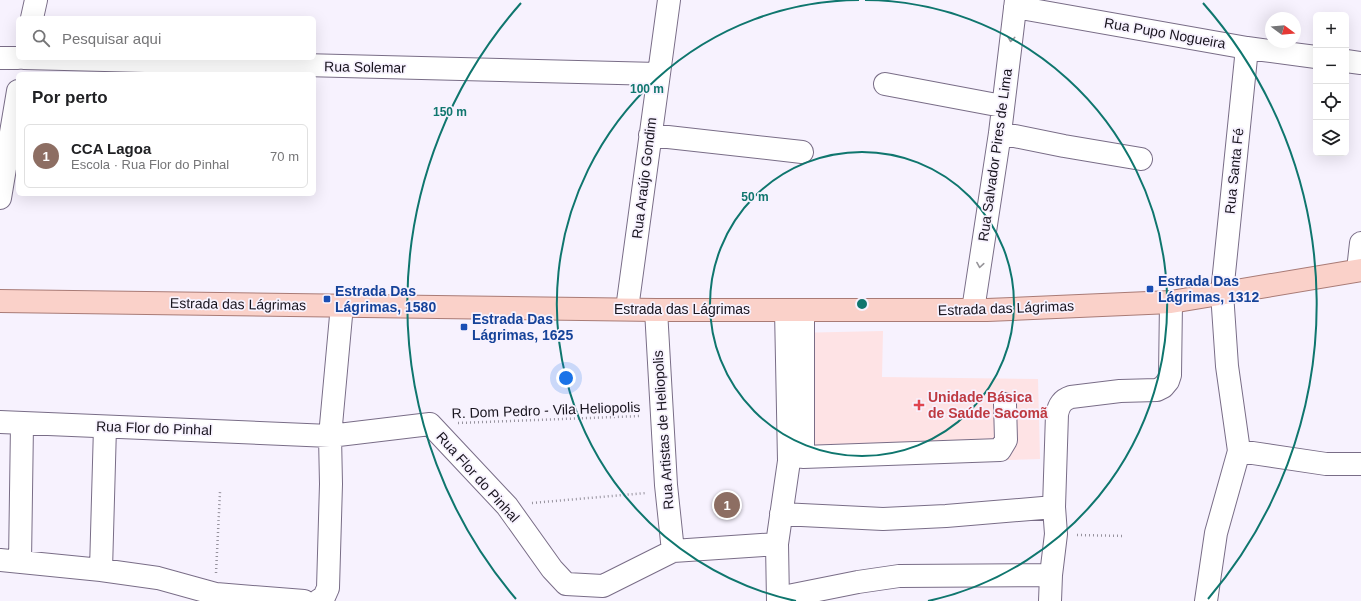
<!DOCTYPE html>
<html lang="pt">
<meta charset="utf-8">
<style>
:root{--surface:#fff;--page:#f6f6f6;--text:#202124;--muted:#757577;--line:#e0e0e0;--accent:#648604}
body{margin:0;font-family:Helvetica,sans-serif;background:var(--page);color:var(--text)}
.controls{position:absolute;right:12px;top:12px;display:grid;overflow:hidden;border-radius:6px;box-shadow:0 4px 16px #0002}
.controls button{width:36px;height:36px;display:grid;place-items:center;padding:0;border:0;border-bottom:1px solid var(--line);background:var(--surface);color:var(--text);font:20px sans-serif}
.compass{position:absolute;left:1265px;top:12px;width:36px;height:36px;border-radius:50%;background:var(--surface);box-shadow:0 4px 16px #0002;rotate:106deg}
.you{position:absolute;left:566px;top:378px;width:14px;height:14px;margin:-10px;border:3px solid #fff;border-radius:50%;background:#1a73e8;box-shadow:0 0 0 6px #1a73e833}
.badge{display:grid;place-items:center;width:26px;height:26px;border-radius:50%;background:var(--accent);color:#fff;font-size:13px;font-weight:700}
.pin{position:absolute;translate:-50% -50%;border:2px solid #fff;box-shadow:0 1px 4px #0006}
.list{margin:0;padding:0;list-style:none}
h2{display:flex;justify-content:space-between;align-items:center;height:52px;margin:0;padding:0 16px;font-size:17px}
h2 small{font-size:13px;font-weight:400;color:var(--muted)}
.list li{display:grid;grid-template-columns:26px 1fr auto;gap:12px;align-items:center;box-sizing:border-box;height:64px;margin:0 8px 8px;padding:0 8px;border:1px solid var(--line);border-radius:6px}
.list b{display:block;font-size:15px;white-space:nowrap}
.list p{margin:0;font-size:13px;white-space:nowrap;color:var(--muted)}
.list em{font-size:13px;font-style:normal;color:var(--muted)}
.icon{flex:none;width:22px;height:22px;fill:none;stroke:currentColor;stroke-width:2;stroke-linecap:round;stroke-linejoin:round}
.map{position:relative;flex:none;width:1361px;height:601px;overflow:hidden}
.search{position:absolute;background:var(--surface);box-shadow:0 4px 16px #0002;left:16px;top:16px;width:300px;height:44px;display:flex;align-items:center;gap:10px;box-sizing:border-box;padding:0 14px;border-radius:6px;color:var(--muted);font-size:15px}
.panel{position:absolute;background:var(--surface);box-shadow:0 4px 16px #0002;left:16px;top:72px;width:300px;height:124px;border-radius:6px}
.map>svg:first-child{display:block}
</style>
<div class="map">
<svg width="1361" height="601" viewBox="0 0 1361 601">
<rect width="100%" height="100%" fill="#f7f2fe"/>
<path fill="#fee3e5" d="M883 331 882 377 1038 379 1040 459 798 466 792 333Z"/>
<g fill="none" stroke-linecap="round" stroke-linejoin="round">
<g stroke="#796d87" stroke-width="24">
<path id="minor" d="M1015 7 1247 48 1316 57
M32 18 36 0
M0 58H18
M24 58 658 74
M1346 61 1361 63
M885 84 1002 106
M1000 133 1064 146 1141 159
M650 135 802 152
M0 198 18 91
M1358 270 1361 243
M627 309 669 0
M656 310 666 485 673 551
M803 310V457L1000 450 1006 440 1005 404
M973 310 1000 133 1016 0
M0 422 330 436 430 424 507 506 552 569 566 584 603 586 673 551 777 544
M1239 451 1326 464H1361
M781 514 883 519 946 516 1054 507
M0 560 101 570 158 578 216 594 304 601
M20 562 22 424
M101 570 105 427
M778 598 858 582 899 576 1051 575 1056 534 1054 507 1057 414C1059 405 1062 400 1071 397L1120 391 1157 390 1163 387 1168 381 1170 375 1171 302
M318 601 324 597 328 588 331 484 330 436 342 305
M778 601 777 544 789 461 786 310
M1050 601 1051 575
M1206 601 1216 533 1239 451 1227 366 1222 293 1247 48"/>
</g>
<g stroke="#a97b76" stroke-width="24">
<path id="major" d="M0 301 656 310H987L1171 302 1361 270"/>
</g>
<path stroke="#96929d" stroke-width="2.5" stroke-dasharray="1 3" stroke-linecap="butt" d="M458 423 641 416
M532 503 646 493
M1077 535 1124 536
M216 573 220 492"/>
<use href="#minor" stroke="#fff" stroke-width="22"/>
<use href="#major" stroke="#fad1c9" stroke-width="22"/>
</g>
<defs><path id="oneway-chevron" d="M-2-3.5L2.5 0L-2 3.5" fill="none" stroke-width="1.6" stroke-linecap="round" stroke-linejoin="round"/></defs>
<g stroke="#97959a">
<use href="#oneway-chevron" transform="translate(1011 39) rotate(97)"/>
<use href="#oneway-chevron" transform="translate(980 265) rotate(99)"/>
</g>
<g fill="none" stroke="#0f766e" stroke-width="2">
<circle cx="862" cy="304" r="152"/>
<path d="M796 601A304 304 0 0 1 859 0M865 0A304 304 0 0 1 928 601"/>
<path d="M516 599A455 455 0 0 1 521 3M1203 3A455 455 0 0 1 1208 599"/>
</g>
<g fill="#1a4fb4" stroke="#f7f2fe" stroke-width="1.5">
<rect x="1146" y="285" width="8" height="8" rx="2"/>
<rect x="323" y="295" width="8" height="8" rx="2"/>
<rect x="460" y="323" width="8" height="8" rx="2"/>
</g>
<path fill="#e0444e" stroke="#f7f2fe" stroke-width="1.5" d="M917 399h4v4h4v4h-4v4h-4v-4h-4v-4h4z"/>
<g text-anchor="middle" dominant-baseline="central" stroke-width="3.5" stroke-linejoin="round" paint-order="stroke">
<g font-size="14" fill="#18141e" stroke="#f7f2fe">
<text transform="translate(1165 33) rotate(10)">Rua Pupo Nogueira</text>
<text transform="translate(365 67) rotate(1)">Rua Solemar</text>
<text transform="translate(995 155) rotate(-82)">Rua Salvador Pires de Lima</text>
<text transform="translate(1234 171) rotate(-84)">Rua Santa Fé</text>
<text transform="translate(644 178) rotate(-83)">Rua Araújo Gondim</text>
<text transform="translate(238 304) rotate(1)">Estrada das Lágrimas</text>
<text transform="translate(1006 308) rotate(-2)">Estrada das Lágrimas</text>
<text x="682" y="309">Estrada das Lágrimas</text>
<text transform="translate(546 410) rotate(-2)">R. Dom Pedro - Vila Heliopolis</text>
<text transform="translate(154 428) rotate(2)">Rua Flor do Pinhal</text>
<text transform="translate(663 430) rotate(-94)">Rua Artistas de Heliopolis</text>
<text transform="translate(478 477) rotate(48)">Rua Flor do Pinhal</text>
</g>
<g font-size="14" font-weight="bold" fill="#164399" stroke="#f7f2fe" text-anchor="start">
<text x="1158" y="281">Estrada Das<tspan x="1158" dy="16">Lágrimas, 1312</tspan></text>
<text x="335" y="291">Estrada Das<tspan x="335" dy="16">Lágrimas, 1580</tspan></text>
<text x="472" y="319">Estrada Das<tspan x="472" dy="16">Lágrimas, 1625</tspan></text>
</g>
<g font-size="14" font-weight="bold" fill="#be3a42" stroke="#f7f2fe" text-anchor="start">
<text x="928" y="397">Unidade Básica<tspan x="928" dy="16">de Saúde Sacomã</tspan></text>
</g>
</g>
<circle cx="862" cy="304" r="6" fill="#0f766e" stroke="#f7f2fe" stroke-width="2"/>
<g font-size="12" text-anchor="middle" font-weight="bold" fill="#0f766e" stroke="#f7f2fe" stroke-width="3.5" stroke-linejoin="round" paint-order="stroke">
<text x="647" y="93">100 m</text>
<text x="450" y="116">150 m</text>
<text x="755" y="201">50 m</text>
</g>
</svg>
<div class="controls">
<button>+</button>
<button>−</button>
<button><svg class="icon" aria-label="locate" viewBox="0 0 24 24"><circle cx="12" cy="12" r="6"/><path d="M12 2v4M12 18v4M2 12h4M18 12h4"/></svg></button>
<button><svg class="icon" aria-label="layers" viewBox="0 0 24 24"><path d="M12 4l9 5-9 5-9-5zM3 14l9 5 9-5"/></svg></button>
</div>
<svg class="compass" viewBox="-18 -18 36 36"><path d="M0-13l5 13h-10z" fill="#e53935"/><path d="M0 13l5-13h-10z" fill="#757577"/></svg>
<div class="you"></div>
<div class="pin badge" style="left:727px;top:505px;background:#8d6e63">1</div>
<div class="search"><svg class="icon" aria-label="search" viewBox="0 0 24 24"><circle cx="10" cy="10" r="6"/><path d="M15 15l6 6"/></svg>Pesquisar aqui</div>
<section class="panel">
<h2>Por perto<small></small></h2>
<ul class="list">
<li><span class="badge" style="background:#8d6e63">1</span><div><b>CCA Lagoa</b><p>Escola · Rua Flor do Pinhal</p></div><em>70 m</em></li>
</ul>
</section>
</div>
